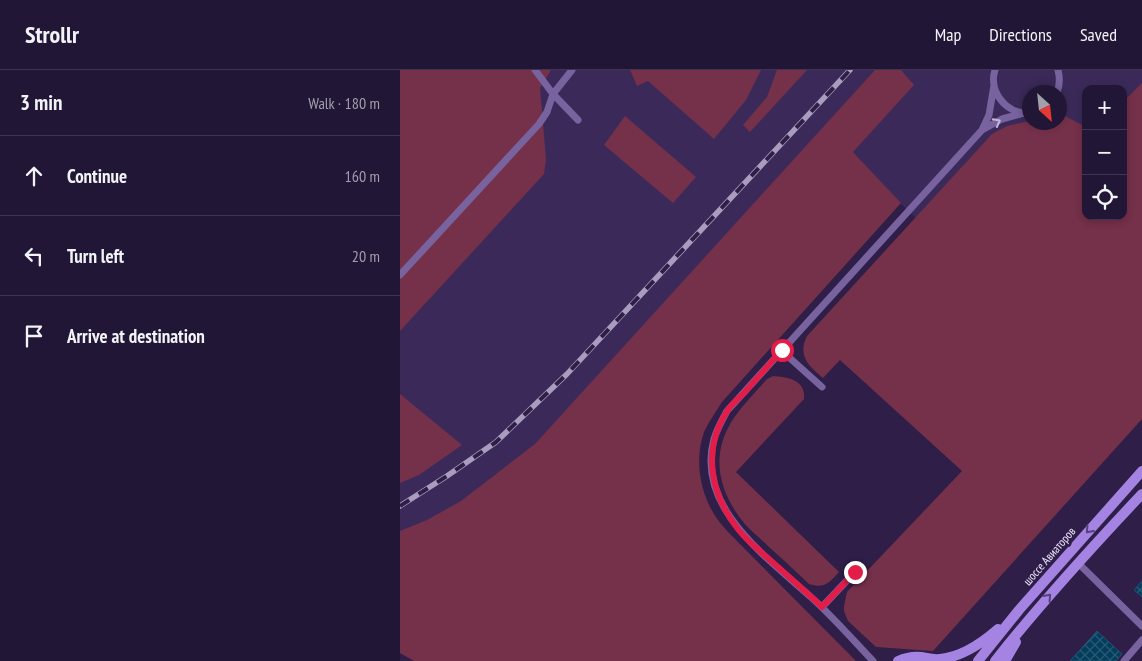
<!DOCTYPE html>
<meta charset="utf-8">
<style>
:root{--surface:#221636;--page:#2e2342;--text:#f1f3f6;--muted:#a29fad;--line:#3f3551}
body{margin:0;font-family:"PT Sans Narrow",sans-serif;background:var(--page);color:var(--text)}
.controls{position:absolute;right:15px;top:15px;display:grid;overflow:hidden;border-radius:10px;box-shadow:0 2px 8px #0003}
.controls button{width:45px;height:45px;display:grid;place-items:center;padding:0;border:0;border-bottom:1px solid var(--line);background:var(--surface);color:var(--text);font:25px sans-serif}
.compass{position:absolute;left:622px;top:15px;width:45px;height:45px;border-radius:50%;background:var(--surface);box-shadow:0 2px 8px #0003;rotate:153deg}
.stop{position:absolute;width:15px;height:15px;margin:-11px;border:4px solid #e11d48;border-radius:50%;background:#fff}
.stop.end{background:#e11d48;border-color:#fff;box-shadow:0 1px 5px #0008}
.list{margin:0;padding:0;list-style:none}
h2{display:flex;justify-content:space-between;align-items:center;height:65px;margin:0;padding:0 20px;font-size:21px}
h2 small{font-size:16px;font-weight:400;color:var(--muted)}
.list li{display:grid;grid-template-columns:32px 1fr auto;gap:15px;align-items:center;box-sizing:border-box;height:80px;padding:0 20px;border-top:1px solid var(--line)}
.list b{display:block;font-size:19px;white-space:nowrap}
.list em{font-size:16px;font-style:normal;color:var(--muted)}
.icon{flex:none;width:28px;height:28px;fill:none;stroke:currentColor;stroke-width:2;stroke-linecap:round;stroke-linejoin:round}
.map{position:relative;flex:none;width:742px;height:591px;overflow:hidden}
header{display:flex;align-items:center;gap:30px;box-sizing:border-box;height:70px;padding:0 25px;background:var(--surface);border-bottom:1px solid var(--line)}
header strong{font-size:24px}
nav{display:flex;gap:28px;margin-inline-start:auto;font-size:18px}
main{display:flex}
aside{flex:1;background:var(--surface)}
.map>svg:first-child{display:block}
</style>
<header>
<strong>Strollr</strong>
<nav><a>Map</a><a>Directions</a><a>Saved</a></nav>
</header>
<main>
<aside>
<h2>3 min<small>Walk · 180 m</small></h2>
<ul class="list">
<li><svg class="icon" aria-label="ahead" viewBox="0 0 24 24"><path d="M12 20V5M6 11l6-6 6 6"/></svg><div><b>Continue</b></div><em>160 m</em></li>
<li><svg class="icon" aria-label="left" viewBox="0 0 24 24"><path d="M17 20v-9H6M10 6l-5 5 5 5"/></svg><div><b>Turn left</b></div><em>20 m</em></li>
<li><svg class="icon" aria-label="arrive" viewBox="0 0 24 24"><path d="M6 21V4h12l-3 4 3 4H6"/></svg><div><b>Arrive at destination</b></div></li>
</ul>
</aside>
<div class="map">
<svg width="742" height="591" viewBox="0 0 742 591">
<defs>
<pattern id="building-cross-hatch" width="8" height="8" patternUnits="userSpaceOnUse" patternTransform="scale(1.25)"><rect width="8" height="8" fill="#033d5b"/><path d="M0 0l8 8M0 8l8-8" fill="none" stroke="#285974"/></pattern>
</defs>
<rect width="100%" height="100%" fill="#2e1e48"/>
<path fill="#3b2a59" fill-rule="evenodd" d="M0 0H742V45L723 65V19H686V146L519 151 508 141 453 82 34 499 0 475ZM630 22H660V52H630Z"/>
<path fill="#75304a" d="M0 0H151L140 18 146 89 144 104 0 261Z
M230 0H361L346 30 314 69 248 11 237 16Z
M377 0H407L350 62 343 55 367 27Z
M475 0H501L514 15 453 82 501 133 322 332C316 342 309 351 304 362 294 391 300 425 318 450 322 455 326 460 331 465L456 591H14L0 583V461L27 450 61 431 135 374Z
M742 13V349L533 581 476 577 448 551 444 541V536L447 522 562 401 440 290 423 308C409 296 397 286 407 266L592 64 607 56 629 51 630 52H660V44H661L686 57V146H723V32Z
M225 46 296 107 273 133 204 75Z
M373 306C388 307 406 310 404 329L336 402 439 502C429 513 425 519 409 514 396 502 383 489 369 477 361 469 352 462 344 453 322 426 311 393 327 360 336 341 353 325 367 309Z
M0 324 62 375 19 405 0 413Z"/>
<path fill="url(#building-cross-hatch)" stroke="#1f5271" d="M742 511V527L734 520Z
M697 561 722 584 716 591H670Z"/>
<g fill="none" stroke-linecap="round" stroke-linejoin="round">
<path stroke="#78639f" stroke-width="7" d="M135 0 153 24 178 50
M595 0C588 22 607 45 630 43
M594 15 589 45 582 60 602 49 624 43
M657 22C660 15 660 8 658 0
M0 205 139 54 147 42 153 24 172 0
M382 281 422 317
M678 493 742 556
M422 537 455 502
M473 591C453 570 434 548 412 528 368 488 295 438 314 369 317 359 322 350 327 341L582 60
M724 591 742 570"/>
<path stroke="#a583e3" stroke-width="10" d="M498 591C505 588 512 586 521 587 527 588 534 590 540 589 562 587 582 573 598 559
M578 591 619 540 742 401
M595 591C641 533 691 478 742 424
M605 591 616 572"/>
<g stroke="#a89dbe" stroke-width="5.5">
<path id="rail" d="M0 436 47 406 96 372 167 304 450 0"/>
</g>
<use href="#rail" stroke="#2e1e48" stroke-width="4" stroke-dasharray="11" stroke-linecap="butt"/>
</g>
<defs><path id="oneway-chevron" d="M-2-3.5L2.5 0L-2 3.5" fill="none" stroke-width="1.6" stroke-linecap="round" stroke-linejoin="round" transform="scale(1.25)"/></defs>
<use stroke="#c3b6dd" href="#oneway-chevron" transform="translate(597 52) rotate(-28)"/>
<g stroke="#58417e">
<use href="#oneway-chevron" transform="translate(689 460) rotate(132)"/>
<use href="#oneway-chevron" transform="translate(648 527) rotate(-48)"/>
</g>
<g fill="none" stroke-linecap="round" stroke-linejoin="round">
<path stroke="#e11d48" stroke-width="6" d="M382 280C369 295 356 309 344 323 338 329 330 335 326 343 302 381 311 425 338 459 347 471 360 481 371 491 388 506 405 521 422 537L455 502"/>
</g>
<g text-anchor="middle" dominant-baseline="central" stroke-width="5" stroke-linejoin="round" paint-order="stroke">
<g font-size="12" fill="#ebe3ff" stroke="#2e1e48">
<text transform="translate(649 486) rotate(-49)">шоссе Авиаторов</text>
</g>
</g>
</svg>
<div class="controls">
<button>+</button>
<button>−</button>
<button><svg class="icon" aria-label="locate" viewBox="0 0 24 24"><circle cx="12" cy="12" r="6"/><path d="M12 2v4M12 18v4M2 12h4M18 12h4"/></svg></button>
</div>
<svg class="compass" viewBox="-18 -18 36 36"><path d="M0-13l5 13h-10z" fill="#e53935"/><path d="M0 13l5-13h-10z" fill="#a29fad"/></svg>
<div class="stop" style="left:382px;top:280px"></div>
<div class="stop end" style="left:455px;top:502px"></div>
</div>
</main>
